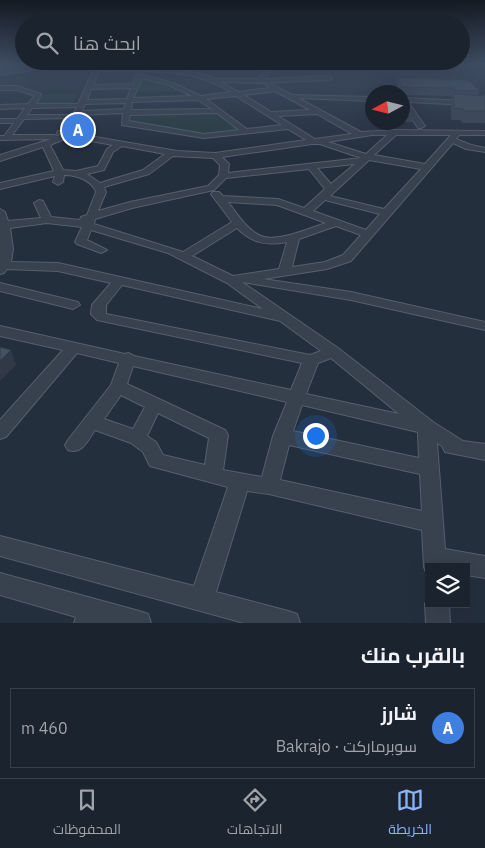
<!DOCTYPE html>
<html lang="ar">
<meta charset="utf-8">
<style>
:root{--surface:#1b232e;--page:#242b36;--text:#f1f3f6;--muted:#a0a4aa;--line:#39404a;--accent:#8ab4f8}
body{margin:0;font-family:"IBM Plex Sans",Cairo,sans-serif;background:var(--page);color:var(--text);direction:rtl}
.controls{position:absolute;right:15px;bottom:15px;display:grid;overflow:hidden;border-radius:0px;box-shadow:0 5px 20px #0002}
.controls button{width:45px;height:45px;display:grid;place-items:center;padding:0;border:0;border-bottom:1px solid var(--line);background:var(--surface);color:var(--text);font:25px sans-serif}
.compass{position:absolute;left:365px;top:85px;width:45px;height:45px;border-radius:50%;background:var(--surface);box-shadow:0 5px 20px #0002;rotate:263deg}
.you{position:absolute;left:315px;top:435px;width:18px;height:18px;margin:-12px;border:4px solid #fff;border-radius:50%;background:#1a73e8;box-shadow:0 0 0 8px #1a73e833}
.badge{display:grid;place-items:center;width:32px;height:32px;border-radius:50%;background:var(--accent);color:#fff;font-size:16px;font-weight:700}
.pin{position:absolute;translate:-50% -50%;border:2px solid #fff;box-shadow:0 1px 5px #0006}
.list{margin:0;padding:0;list-style:none}
h2{display:flex;justify-content:space-between;align-items:center;height:65px;margin:0;padding:0 20px;font-size:21px}
h2 small{font-size:16px;font-weight:400;color:var(--muted)}
.list li{display:grid;grid-template-columns:32px 1fr auto;gap:15px;align-items:center;box-sizing:border-box;height:80px;margin:0 10px 10px;padding:0 10px;border:1px solid var(--line);border-radius:0px}
.list b{display:block;font-size:19px;white-space:nowrap}
.list p{margin:0;font-size:16px;white-space:nowrap;color:var(--muted)}
.list em{font-size:16px;font-style:normal;color:var(--muted)}
.icon{flex:none;width:28px;height:28px;fill:none;stroke:currentColor;stroke-width:2;stroke-linecap:round;stroke-linejoin:round}
.map{position:relative;flex:none;width:485px;height:623px;overflow:hidden;direction:ltr}
.search{position:absolute;background:var(--surface);box-shadow:0 5px 20px #0002;left:15px;right:15px;top:15px;height:55px;display:flex;align-items:center;gap:12px;box-sizing:border-box;padding:0 18px;border-radius:28px;color:var(--muted);font-size:19px}
.sheet{height:155px;background:var(--surface)}
nav{display:flex;justify-content:space-around;align-items:center;box-sizing:border-box;height:70px;border-top:1px solid var(--line);background:var(--surface);font-size:14px;color:var(--muted)}
nav a{display:grid;justify-items:center;gap:2px}
nav .on{color:var(--accent)}
.map>svg:first-child{display:block}
</style>
<div class="map">
<svg width="485" height="623" viewBox="0 0 485 623">
<rect width="100%" height="100%" fill="#242f3e"/>
<path fill="#263c3f" d="M143 78 164 82 183 91 136 92Z
M77 94 72 104 34 105 42 95Z
M214 112 240 131 207 134 131 122 133 115Z"/>
<g fill="none" stroke-linecap="round" stroke-linejoin="round">
<g stroke="#565f6c" stroke-width="2">
<path id="minor" d="M42 65H58L0 75V71Z
M96 65H102L101 67 170 68 207 75 215 79H259L268 65H273L265 79 329 76 332 78 329 80 261 83 221 82 239 92 270 88 266 85 269 83 292 95 372 97V101L298 98 361 132 395 130 485 131V135H459L456 139 471 145 485 148V152L466 149 453 143 351 261 327 269 263 279 351 292 485 322V330L351 300 242 282 338 348 433 422 463 441 485 444V460L445 452 442 446 437 443 445 549 485 556V578L466 575V567H429V575H427L424 567 422 530 269 494 247 491 216 592 288 611 297 614 300 623H244L0 556V536L194 586 228 487 150 466 143 452 131 443 95 430C88 440 82 455 68 450L65 445 68 440 111 385 119 363 77 353 6 437 0 439V420L63 350 0 336V326L125 354 128 353 134 356 291 390 302 363 97 320 91 314 92 305 111 283 58 271 7 269 4 273 0 274V209L5 212 8 221 41 218 34 203 39 200 43 201 51 217 80 220 81 217 87 215 96 192C92 180 76 175 64 175L63 182 58 185 53 182 55 176 0 189V183L54 171 43 147 0 161V155L51 139 0 140V136H4L14 123H0V119H17L25 108 0 109V105L28 104 35 96 17 90H0V86H17L41 94 36 104H78ZM99 71C145 71 192 67 231 92L201 96 173 83 140 74 136 75 133 84 93 85ZM142 78 169 85 192 96 133 98ZM131 88 127 99 87 100 91 89ZM275 91 310 110 271 112 244 95ZM236 96 282 125 247 129 206 99ZM198 100 212 109 131 110 132 102ZM126 103 124 109 82 111 85 104ZM77 107 73 115H27L32 108ZM123 113 122 125 204 138 288 129 306 140 215 153 177 151 72 133 80 115ZM217 113 239 130 204 134 129 121 130 115ZM317 114 352 134 315 139 278 116ZM72 118 65 131H58L57 133 60 135 57 136 54 135H12L24 119ZM372 135H387L366 154 328 142ZM396 135H451L425 164 374 155ZM69 137 113 145 107 149 98 166 76 171 63 170 50 145ZM312 144H320L361 158 228 173 229 164 222 157ZM122 146 165 154 143 170 100 183 87 174 104 170 113 152ZM173 156 213 158 220 165 219 175 208 186 130 202 98 211 106 192 104 187 149 174ZM369 160 421 169 384 209 330 196ZM355 164 331 184 317 168ZM309 169 325 189 304 208 278 199 223 196 219 192H213L211 194 232 222 183 252 94 224 95 219 132 208 214 190 226 178ZM325 200 380 214 366 230 313 211ZM228 202 277 205 326 223C310 228 276 243 261 236 247 230 237 214 228 202ZM47 223 82 227 75 242 77 244 101 253 107 250 87 240 91 230 168 253 227 283 263 309 58 263 11 262 13 249 10 228ZM336 226 361 235 343 255 325 262 292 267 299 239ZM237 228C252 243 266 246 287 242L279 269 233 276 192 256ZM122 285 280 321 321 351 310 355 106 314V305ZM331 358 399 414 306 394 318 363ZM133 366 287 402 273 436 262 477 223 470 228 435 225 430 127 384ZM121 395 145 407 133 429 104 419ZM302 405 418 432 419 458 293 431ZM158 413 209 438 205 465 163 455 156 442 147 436ZM289 445 420 474 422 511 280 480Z
M402 98 469 101 472 103 469 105 408 102 425 126 421 128H418L402 104Z
M0 283 78 302 80 305 73 309 0 291Z
M0 573 139 611 148 614 151 623H74L76 617 0 595Z
M429 596V604H449L450 623H426L425 604Z"/>
</g>
<use href="#minor" fill="#38414e" fill-rule="evenodd"/>
</g>
<path fill="#3b4654" d="M398 78 480 91 478 95 482 96 485 94V123H463L460 120H451V106L453 98H451L452 96 402 95V92H400L397 86Z
M402 106 413 116 412 122H402Z"/>
<path fill="#303945" d="M11 350 16 365 0 381V361Z"/>
<path fill="#455162" stroke="#303945" d="M398 78 468 80 480 91 453 90V88L402 87Z
M454 94 482 96 485 94V111H465L463 109 454 108Z
M402 106H406L413 116H402Z
M0 347 11 350 0 361Z"/>
<linearGradient id="sky" x2="0" y2="1"><stop stop-color="#141a22"/><stop offset="0.42" stop-color="#3f4d63"/><stop offset="1" stop-color="#3f4d63" stop-opacity="0"/></linearGradient>
<rect width="485" height="153" fill="url(#sky)"/>
</svg>
<div class="controls">
<button><svg class="icon" aria-label="layers" viewBox="0 0 24 24"><path d="M12 4l9 5-9 5-9-5zM3 14l9 5 9-5"/></svg></button>
</div>
<svg class="compass" viewBox="-18 -18 36 36"><path d="M0-13l5 13h-10z" fill="#e53935"/><path d="M0 13l5-13h-10z" fill="#a0a4aa"/></svg>
<div class="you"></div>
<div class="pin badge" style="left:78px;top:130px;background:#3f7fe0">A</div>
<div class="search"><svg class="icon" aria-label="search" viewBox="0 0 24 24"><circle cx="10" cy="10" r="6"/><path d="M15 15l6 6"/></svg>ابحث هنا</div>
</div>
<section class="sheet">
<h2>بالقرب منك<small></small></h2>
<ul class="list">
<li><span class="badge" style="background:#3f7fe0">A</span><div><b>شارز</b><p>سوبرماركت · Bakrajo</p></div><em>460 m</em></li>
</ul>
</section>
<nav>
<a class="on"><svg class="icon" aria-label="map" viewBox="0 0 24 24"><path d="M3 6l6-2 6 2 6-2v14l-6 2-6-2-6 2zM9 4v14M15 6v14"/></svg>الخريطة</a>
<a><svg class="icon" aria-label="directions" viewBox="0 0 24 24"><path d="M12 3l9 9-9 9-9-9zM9 14v-3h6M13 9l2 2-2 2"/></svg>الاتجاهات</a>
<a><svg class="icon" aria-label="saved" viewBox="0 0 24 24"><path d="M7 4h10v16l-5-4-5 4z"/></svg>المحفوظات</a>
</nav>
